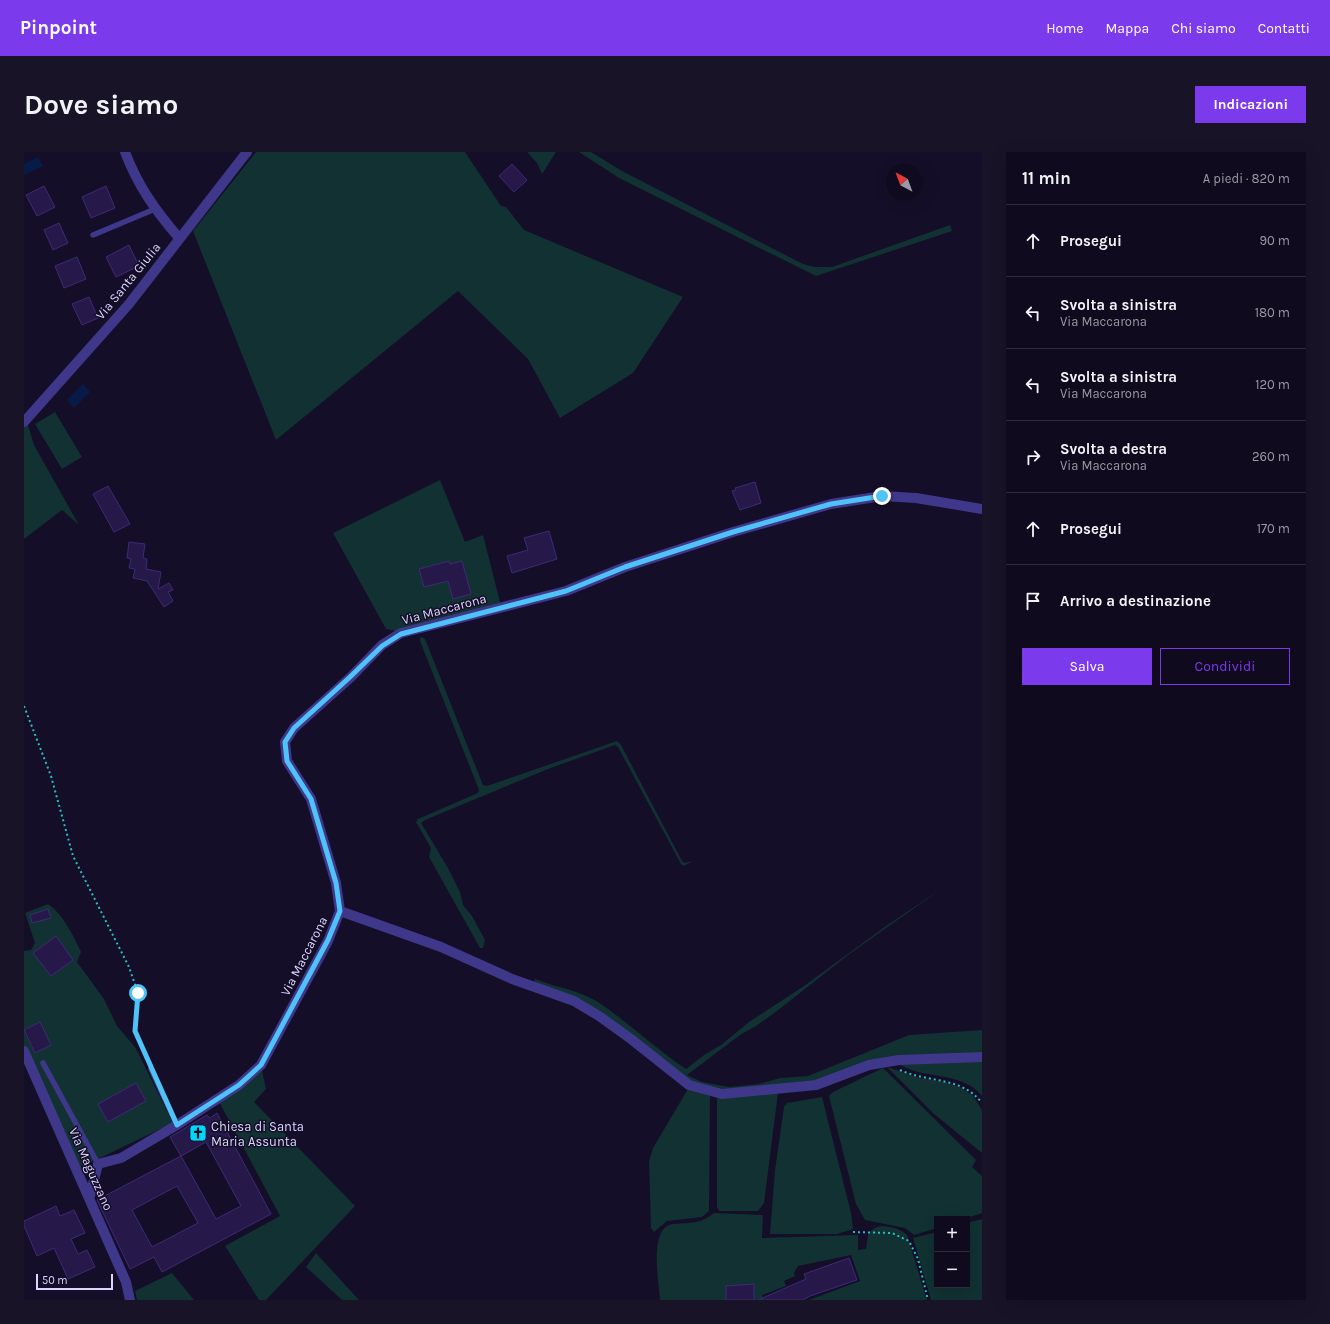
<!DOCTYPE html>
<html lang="it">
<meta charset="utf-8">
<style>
:root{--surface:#0f0a1e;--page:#181327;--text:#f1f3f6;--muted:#9b9aa4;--line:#2f2b3c;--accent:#7c3aed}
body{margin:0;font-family:Karla,sans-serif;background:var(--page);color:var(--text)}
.controls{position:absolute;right:12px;bottom:12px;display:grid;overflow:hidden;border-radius:0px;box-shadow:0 4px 16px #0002}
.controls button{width:36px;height:36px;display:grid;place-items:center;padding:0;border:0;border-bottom:1px solid var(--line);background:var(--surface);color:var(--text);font:20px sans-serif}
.compass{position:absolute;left:862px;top:12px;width:36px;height:36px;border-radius:50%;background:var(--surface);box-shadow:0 4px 16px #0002;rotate:319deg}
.scale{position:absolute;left:12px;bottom:10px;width:77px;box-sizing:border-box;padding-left:4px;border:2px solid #dcd5ff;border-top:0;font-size:11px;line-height:14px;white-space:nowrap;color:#dcd5ff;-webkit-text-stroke:3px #140e28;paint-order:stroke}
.stop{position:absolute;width:12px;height:12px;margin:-9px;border:3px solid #4fc3f7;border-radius:50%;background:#fff}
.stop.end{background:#4fc3f7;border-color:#fff;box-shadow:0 1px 4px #0008}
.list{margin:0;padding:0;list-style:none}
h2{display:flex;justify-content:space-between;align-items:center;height:52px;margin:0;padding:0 16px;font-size:17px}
h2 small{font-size:13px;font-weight:400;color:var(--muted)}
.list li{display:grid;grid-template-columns:26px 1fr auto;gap:12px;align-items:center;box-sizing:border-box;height:72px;padding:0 16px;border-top:1px solid var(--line)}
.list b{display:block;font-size:15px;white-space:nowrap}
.list p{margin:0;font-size:13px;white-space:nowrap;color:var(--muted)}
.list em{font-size:13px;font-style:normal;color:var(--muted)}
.actions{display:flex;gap:8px;padding:12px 16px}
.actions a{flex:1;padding:9px 0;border:1px solid var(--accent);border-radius:0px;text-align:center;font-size:14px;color:var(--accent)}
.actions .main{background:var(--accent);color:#fff}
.icon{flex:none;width:22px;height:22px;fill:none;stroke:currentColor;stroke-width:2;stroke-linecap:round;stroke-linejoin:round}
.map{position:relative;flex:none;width:958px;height:1148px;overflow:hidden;border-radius:0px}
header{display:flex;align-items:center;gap:24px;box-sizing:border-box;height:56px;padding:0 20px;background:var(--accent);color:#fff}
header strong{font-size:19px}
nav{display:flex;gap:22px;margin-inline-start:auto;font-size:14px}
.intro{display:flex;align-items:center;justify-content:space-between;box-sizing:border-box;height:96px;padding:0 24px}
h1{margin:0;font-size:28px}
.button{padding:10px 18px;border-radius:0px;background:var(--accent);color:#fff;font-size:14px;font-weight:700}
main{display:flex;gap:24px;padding:0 24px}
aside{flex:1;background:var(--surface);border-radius:0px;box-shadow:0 4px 16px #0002}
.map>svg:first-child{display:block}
</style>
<header>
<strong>Pinpoint</strong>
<nav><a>Home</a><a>Mappa</a><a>Chi siamo</a><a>Contatti</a></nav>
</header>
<div class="intro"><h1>Dove siamo</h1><a class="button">Indicazioni</a></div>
<main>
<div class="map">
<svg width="958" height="1148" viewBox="0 0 958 1148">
<rect width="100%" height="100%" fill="#140e28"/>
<path fill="#113132" d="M232 0H441L477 54 482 55 500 78 659 145 609 221 536 266 504 207 434 139 252 288 169 79Z
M503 0H532L518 22 513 11Z
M555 0H567L598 19 779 112 791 115H808L926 73 928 79 792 124 595 26Z
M31 260 58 305 38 317 11 272Z
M3 270 10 293 55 373 38 358 0 387V274Z
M416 328 441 390 459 383 477 454 377 480 362 477 309 381Z
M398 485 401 487 459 633 463 634 593 589 597 593 658 709 661 711 669 709 660 714 657 712 594 595 591 593 524 617 401 668 397 671 424 716 436 740 439 753 448 764 461 788 459 796H456L405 705 407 696 392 670 394 667 454 641 455 638 396 489V486Z
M920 735 824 803 753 859 732 874 716 883 663 923 678 930 705 935 735 932 756 926 784 924 885 883 958 878V903L871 905 794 928 703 938 668 930 629 900 510 830 511 827 514 828C534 836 555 838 574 850 605 871 632 897 662 917L680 903 697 893 725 870 780 834 862 774Z
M24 752C39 762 49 783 57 800L53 810 80 847 93 874 111 895 149 971 55 1016 0 897V799L7 798 11 791 1 761Z
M958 908V944C944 925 915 925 894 920 886 918 878 914 870 910Z
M237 914 242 937 230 950 331 1054 242 1148H235L201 1094 256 1064 194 948Z
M863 915 896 926 921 930 938 936 949 944 958 958V1001L910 962Z
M859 916 952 1008 948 1015 958 1024V1061L940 1067H913V1076L890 1083 881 1076 841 1068 832 1052 805 944 809 940Z
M664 937 683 942 686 944 685 1059 678 1065 643 1069 630 1080 627 1076 625 1009 629 996Z
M754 941 740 1051 734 1059H695L693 1055V944Z
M798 945 827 1061 829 1077 813 1082H746L751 1018 760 955 763 951Z
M690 1061 739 1063 738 1086 834 1083V1098L842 1097C843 1092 843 1085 845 1081 853 1069 875 1075 883 1083L903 1148H785L836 1129 827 1103 774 1114 770 1121 771 1124 760 1129 762 1134 738 1143 740 1148H636C635 1130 624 1075 649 1072 667 1070 675 1073 690 1061Z
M958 1067V1148H907L889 1086 913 1080V1133H943V1071Z
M292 1101 335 1148H318L282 1115Z
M148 1121 170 1148H113L111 1139Z"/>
<path fill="#071b48" d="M14 5 19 14 0 23V12Z
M59 232 66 240 50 256 43 248Z"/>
<path fill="#26194a" stroke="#3e2a77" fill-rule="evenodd" d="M488 12 503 28 490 40 475 24Z
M20 34 31 55 13 64 2 43Z
M82 34 91 56 67 66 58 45Z
M35 71 44 91 29 98 20 78Z
M105 93 115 114 92 125 82 105Z
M53 105 62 127 40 136 31 114Z
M65 145 74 166 58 173 48 152Z
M731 330 737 351 716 358 708 339 712 338 711 336Z
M84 334 106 372 90 380 69 342Z
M525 379 533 407 488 421 483 404 504 398 500 386Z
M105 390 121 392 119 406 123 407 122 417 137 420 134 437 145 431 149 438 144 440 149 449 140 455 123 429 109 426 111 417 105 416 107 407 103 406Z
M425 409 426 412 438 409 447 442 429 447 424 429 400 435 395 417Z
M24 757 27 766 8 771 6 763Z
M32 784 49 808 27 824 9 801Z
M16 870 27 893 11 901 0 878Z
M112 931 122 949 84 970 74 952Z
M193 961 247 1062 138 1120 130 1105 106 1117 73 1048 157 1004 146 985 183 963 186 966ZM182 990 217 1054 192 1067 157 1004ZM153 1034 174 1071 128 1095 108 1058Z
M32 1054 36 1064 50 1058 61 1081 47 1087 54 1102 63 1098 71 1115 44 1127 30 1096 13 1104 0 1074V1069Z
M825 1106 833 1128 786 1144 779 1148H734L782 1127 780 1122Z
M730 1132V1148H702V1134Z"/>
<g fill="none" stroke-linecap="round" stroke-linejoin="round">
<path stroke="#28c0c0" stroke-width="2" stroke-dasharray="2 3" stroke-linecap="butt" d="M0 554 27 624 49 704 105 815 114 841 111 879 125 911
M876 918C904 931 937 924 958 951
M829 1080 868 1081 885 1089 894 1107 904 1148"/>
<path stroke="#3f3789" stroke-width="5.5" d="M69 83 131 57
M19 911 74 1012
M127 917 153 973"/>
<path stroke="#3f3789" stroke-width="10" d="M101 0C114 34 131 58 155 86
M0 270 105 152 223 0
M316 759 417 795 488 827 550 849 575 864 607 887 665 933 698 942 792 933 845 913 875 908 958 905
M0 899 102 1130 106 1148
M66 1044 74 1012 97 1006 153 973 215 933 237 913 304 789 316 759 312 731 287 647 263 609 261 590 270 576 327 525 358 493 377 481 542 439 601 415 709 380 807 352 858 344 892 346 958 357"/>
</g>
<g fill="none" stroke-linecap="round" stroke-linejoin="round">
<path stroke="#4fc3f7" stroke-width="5" d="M114 841 111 879 153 973 215 933 237 913 304 788 316 759 312 731 287 647 263 609 261 590 270 576 326 525 358 494 377 482 542 439 601 415 709 380 807 352 858 344"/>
</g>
<defs>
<g id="church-square" transform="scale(0.9)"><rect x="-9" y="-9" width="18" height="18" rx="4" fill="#01d6ff" stroke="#140e28"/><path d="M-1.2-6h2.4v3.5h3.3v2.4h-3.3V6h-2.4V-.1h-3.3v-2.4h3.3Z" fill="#111"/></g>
</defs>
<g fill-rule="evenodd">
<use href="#church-square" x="174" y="981"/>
</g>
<g text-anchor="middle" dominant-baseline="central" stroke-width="3" stroke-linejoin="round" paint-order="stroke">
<g font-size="13" fill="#dcd5ff" stroke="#140e28">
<text transform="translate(104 129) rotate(-51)">Via Santa Giulia</text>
<text transform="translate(420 457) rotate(-15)">Via Maccarona</text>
<text transform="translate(280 804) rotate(-63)">Via Maccarona</text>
<text transform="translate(67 1017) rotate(66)">Via Maguzzano</text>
</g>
<g font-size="13" fill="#dcd5ff" stroke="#140e28" text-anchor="start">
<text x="187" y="974">Chiesa di Santa<tspan x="187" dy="15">Maria Assunta</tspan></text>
</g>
</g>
</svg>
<div class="controls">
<button>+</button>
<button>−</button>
</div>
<svg class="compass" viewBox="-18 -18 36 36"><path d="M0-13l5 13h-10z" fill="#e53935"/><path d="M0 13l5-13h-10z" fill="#9b9aa4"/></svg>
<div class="scale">50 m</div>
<div class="stop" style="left:114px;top:841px"></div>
<div class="stop end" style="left:858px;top:344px"></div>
</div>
<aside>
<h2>11 min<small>A piedi · 820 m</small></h2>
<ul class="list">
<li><svg class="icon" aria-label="ahead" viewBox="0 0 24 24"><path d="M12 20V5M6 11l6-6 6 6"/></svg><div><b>Prosegui</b></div><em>90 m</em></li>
<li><svg class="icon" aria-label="left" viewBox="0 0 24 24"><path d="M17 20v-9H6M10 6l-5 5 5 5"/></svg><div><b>Svolta a sinistra</b><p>Via Maccarona</p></div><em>180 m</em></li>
<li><svg class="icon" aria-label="left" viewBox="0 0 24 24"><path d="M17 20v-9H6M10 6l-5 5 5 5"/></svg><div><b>Svolta a sinistra</b><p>Via Maccarona</p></div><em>120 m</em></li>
<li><svg class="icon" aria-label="right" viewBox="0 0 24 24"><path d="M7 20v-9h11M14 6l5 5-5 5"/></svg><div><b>Svolta a destra</b><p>Via Maccarona</p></div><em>260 m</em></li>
<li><svg class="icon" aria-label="ahead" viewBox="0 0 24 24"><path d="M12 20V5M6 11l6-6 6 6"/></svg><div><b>Prosegui</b></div><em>170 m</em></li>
<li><svg class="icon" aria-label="arrive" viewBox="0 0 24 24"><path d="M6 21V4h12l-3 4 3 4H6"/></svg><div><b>Arrivo a destinazione</b></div></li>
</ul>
<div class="actions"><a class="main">Salva</a><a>Condividi</a></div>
</aside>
</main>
